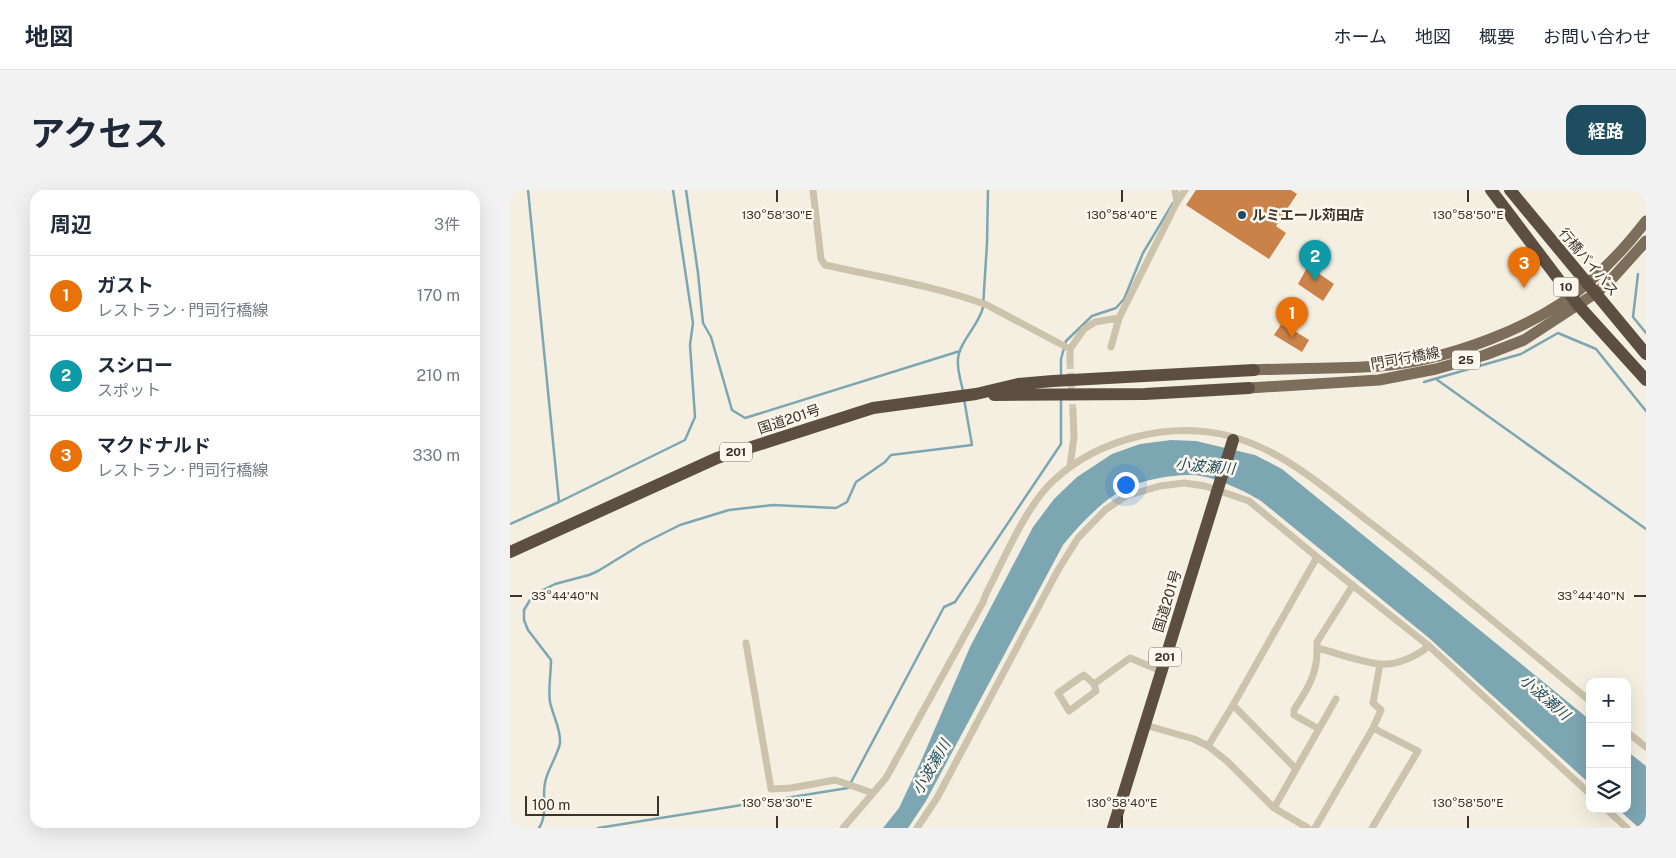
<!DOCTYPE html>
<html lang="ja">
<meta charset="utf-8">
<style>
:root{--surface:#fff;--page:#f2f2f3;--text:#1f2937;--muted:#747a83;--line:#e0e1e3;--accent:#1e4d5f}
body{margin:0;font-family:"Public Sans","Noto Sans JP",sans-serif;background:var(--page);color:var(--text)}
.controls{position:absolute;right:15px;bottom:15px;display:grid;overflow:hidden;border-radius:10px;box-shadow:0 5px 20px #0002}
.controls button{width:45px;height:45px;display:grid;place-items:center;padding:0;border:0;border-bottom:1px solid var(--line);background:var(--surface);color:var(--text);font:25px sans-serif}
.scale{position:absolute;left:15px;bottom:12px;width:134px;box-sizing:border-box;padding-left:5px;border:2px solid #3b332a;border-top:0;font-size:14px;line-height:18px;white-space:nowrap;color:#3b332a;-webkit-text-stroke:4px #fbf7ed;paint-order:stroke}
.you{position:absolute;left:615px;top:294px;width:18px;height:18px;margin:-12px;border:4px solid #fff;border-radius:50%;background:#1a73e8;box-shadow:0 0 0 8px #1a73e833}
.badge{display:grid;place-items:center;width:32px;height:32px;border-radius:50%;background:var(--accent);color:#fff;font-size:16px;font-weight:700}
.pin{position:absolute;translate:-50% -41px;filter:drop-shadow(0 1px 2px #0008)}
.pin::after{content:'';position:absolute;top:26px;width:18px;height:15px;background:inherit;clip-path:polygon(0 0,100% 0,50% 100%)}
.list{margin:0;padding:0;list-style:none}
h2{display:flex;justify-content:space-between;align-items:center;height:65px;margin:0;padding:0 20px;font-size:21px}
h2 small{font-size:16px;font-weight:400;color:var(--muted)}
.list li{display:grid;grid-template-columns:32px 1fr auto;gap:15px;align-items:center;box-sizing:border-box;height:80px;padding:0 20px;border-top:1px solid var(--line)}
.list b{display:block;font-size:19px;white-space:nowrap}
.list p{margin:0;font-size:16px;white-space:nowrap;color:var(--muted)}
.list em{font-size:16px;font-style:normal;color:var(--muted)}
.icon{flex:none;width:28px;height:28px;fill:none;stroke:currentColor;stroke-width:2;stroke-linecap:round;stroke-linejoin:round}
.map{position:relative;flex:none;width:1136px;height:638px;overflow:hidden;border-radius:15px}
header{display:flex;align-items:center;gap:30px;box-sizing:border-box;height:70px;padding:0 25px;background:var(--surface);border-bottom:1px solid var(--line)}
header strong{font-size:24px}
nav{display:flex;gap:28px;margin-inline-start:auto;font-size:18px}
.intro{display:flex;align-items:center;justify-content:space-between;box-sizing:border-box;height:120px;padding:0 30px}
h1{margin:0;font-size:35px}
.button{padding:12px 22px;border-radius:15px;background:var(--accent);color:#fff;font-size:18px;font-weight:700}
main{display:flex;gap:30px;padding:0 30px}
aside{flex:1;background:var(--surface);border-radius:15px;box-shadow:0 5px 20px #0002}
.map>svg:first-child{display:block}
</style>
<header>
<strong>地図</strong>
<nav><a>ホーム</a><a>地図</a><a>概要</a><a>お問い合わせ</a></nav>
</header>
<div class="intro"><h1>アクセス</h1><a class="button">経路</a></div>
<main>
<aside>
<h2>周辺<small>3件</small></h2>
<ul class="list">
<li><span class="badge" style="background:#e8710a">1</span><div><b>ガスト</b><p>レストラン · 門司行橋線</p></div><em>170 m</em></li>
<li><span class="badge" style="background:#0f9aa8">2</span><div><b>スシロー</b><p>スポット</p></div><em>210 m</em></li>
<li><span class="badge" style="background:#e8710a">3</span><div><b>マクドナルド</b><p>レストラン · 門司行橋線</p></div><em>330 m</em></li>
</ul>
</aside>
<div class="map">
<svg width="1136" height="638" viewBox="0 0 1136 638">
<rect width="100%" height="100%" fill="#f4efe0"/>
<path fill="#7da6b3" d="M661 250 686 251 745 265 772 279 1080 530V594L919 448 751 311C735 301 709 289 691 286 672 282 629 290 612 300 589 314 570 334 553 355L416 611 398 638H373L389 618 411 571 460 457 523 337 544 309 567 287 602 264 630 254Z
M1117 561 1136 576V638H1129L1108 619H1117Z"/>
<g fill="none" stroke-linecap="round" stroke-linejoin="round">
<path stroke="#7da6b3" stroke-width="2.5" d="M18 0 49 312
M176 0 188 83 193 133 201 147 222 220 235 228 450 161
M1128 84 1123 127 1136 143
M551 186V169L556 151 582 126 606 118 614 109 633 63 663 13
M926 189 1136 339
M914 192 1011 164 1048 143 1086 159 1136 221
M453 201C451 191 447 180 448 170 448 153 470 134 473 117L477 53 478 0
M0 334 49 312 175 250 185 227 180 155 183 133 163 0
M29 638C38 625 32 608 35 593 37 580 48 565 50 553 51 539 43 526 40 512 38 498 41 484 41 470L18 440 14 430V420L20 410 25 404 45 394 79 385 88 381 132 354 170 335 219 320 263 315 326 318 337 312 346 292 375 272 381 265 462 255 454 209
M88 638 338 598 434 417 445 412 551 254V209"/>
</g>
<path fill="#ca8248" d="M686 0H781L787 4 766 36 776 43 759 69 676 15Z
M798 76 824 94 813 111 788 94Z
M772 133 799 150 792 162 764 145Z"/>
<g fill="none" stroke-linecap="round" stroke-linejoin="round">
<path stroke="#cfc9bc" stroke-width="7" stroke-dasharray="7 3.5" stroke-linecap="butt" d="M560 172 563 221"/>
<path stroke="#cdc2ab" stroke-width="7" d="M303 0 311 69 315 75C369 87 425 96 477 115L560 159
M665 0 667 12
M601 157 609 128 667 12 675 0
M560 172V159L574 139 585 132 609 128
M560 276 564 247 563 221
M236 453 261 599 281 598 325 590 363 603
M807 458V452L843 395
M584 494 586 501 559 521 548 503 574 485 584 494 620 468 651 481
M723 515 786 579
M635 535 684 549 698 556 718 572 764 618 798 638
M809 539 784 525V520C797 500 808 483 807 458 827 463 848 471 869 474 886 476 907 466 919 456
M1117 542 1136 557
M698 556 723 515 807 367
M764 618 826 509
M1096 619 1117 638
M333 638 376 588 473 412 476 404C493 371 516 316 543 291 589 248 662 230 723 247 773 261 814 297 854 328 931 386 1005 449 1080 511
M407 638 427 608 548 380 568 348 595 320 616 306 650 296 674 293 695 296 739 311 807 367 919 456 1080 604
M805 638 863 538 871 520 863 513 870 474
M862 638 908 561 863 538"/>
<path stroke="#7d6d5b" stroke-width="11" d="M744 180C786 178 828 179 870 176 938 170 1027 138 1079 92 1100 74 1119 53 1136 31
M739 198 869 190 926 179 975 165 1014 150 1086 103 1099 92 1136 51"/>
<path stroke="#5c4f41" stroke-width="12" d="M981 0 1068 115 1136 190
M1000 0 1136 164
M484 205 635 204 739 198
M0 362 207 268 363 218 466 204 508 194 543 191 744 180
M603 638 723 250"/>
</g>
<path fill="none" stroke="#3b332a" stroke-width="2" d="M267 0V12M612 0V12M958 0V12M0 406H12M1124 406H1136M267 626V638M612 626V638M958 626V638"/>
<circle fill="#1e4d5f" stroke="#fbf7ed" stroke-width="2" cx="732" cy="25" r="5"/>
<g text-anchor="middle" dominant-baseline="central" stroke-width="5" stroke-linejoin="round" paint-order="stroke">
<g fill="#fbf7ed" stroke="#756e64" stroke-width="1">
<rect x="1043.5" y="87.5" width="25" height="19" rx="4"/>
<rect x="942" y="160.5" width="28" height="19" rx="4"/>
<rect x="210" y="252.5" width="32" height="19" rx="4"/>
<rect x="639" y="457.5" width="32" height="19" rx="4"/>
</g>
<g font-size="12" font-weight="bold" fill="#3b332a">
<text x="1056" y="97">10</text>
<text x="956" y="170">25</text>
<text x="226" y="262">201</text>
<text x="655" y="467">201</text>
</g>
<g font-size="14" font-weight="bold" fill="#3b332a" stroke="#fbf7ed" text-anchor="start">
<text x="742" y="25">ルミエール苅田店</text>
</g>
<g font-size="14" fill="#3b332a" stroke="#fbf7ed">
<text transform="translate(1079 72) rotate(50)">行橋バイパス</text>
<text transform="translate(895 168) rotate(-10)">門司行橋線</text>
<text transform="translate(279 229) rotate(-18)">国道201号</text>
<text transform="translate(657 411) rotate(-73)">国道201号</text>
</g>
<g font-size="15" font-style="italic" fill="#1e4d5f" stroke="#fbf7ed">
<text transform="translate(695 276) rotate(5)">小波瀬川</text>
<text transform="translate(1035 507) rotate(41)">小波瀬川</text>
<text transform="translate(421 577) rotate(-60)">小波瀬川</text>
</g>
</g>
<g font-size="12" text-anchor="middle" fill="#3b332a" stroke="#fbf7ed" stroke-width="5" stroke-linejoin="round" paint-order="stroke">
<text x="267" y="29">130°58'30"E</text>
<text x="612" y="29">130°58'40"E</text>
<text x="958" y="29">130°58'50"E</text>
<text x="55" y="410">33°44'40"N</text>
<text x="1081" y="410">33°44'40"N</text>
<text x="267" y="617">130°58'30"E</text>
<text x="612" y="617">130°58'40"E</text>
<text x="958" y="617">130°58'50"E</text>
</g>
</svg>
<div class="controls">
<button>+</button>
<button>−</button>
<button><svg class="icon" aria-label="layers" viewBox="0 0 24 24"><path d="M12 4l9 5-9 5-9-5zM3 14l9 5 9-5"/></svg></button>
</div>
<div class="scale">100 m</div>
<div class="you"></div>
<div class="pin badge" style="left:782px;top:148px;background:#e8710a">1</div>
<div class="pin badge" style="left:805px;top:91px;background:#0f9aa8">2</div>
<div class="pin badge" style="left:1014px;top:98px;background:#e8710a">3</div>
</div>
</main>
